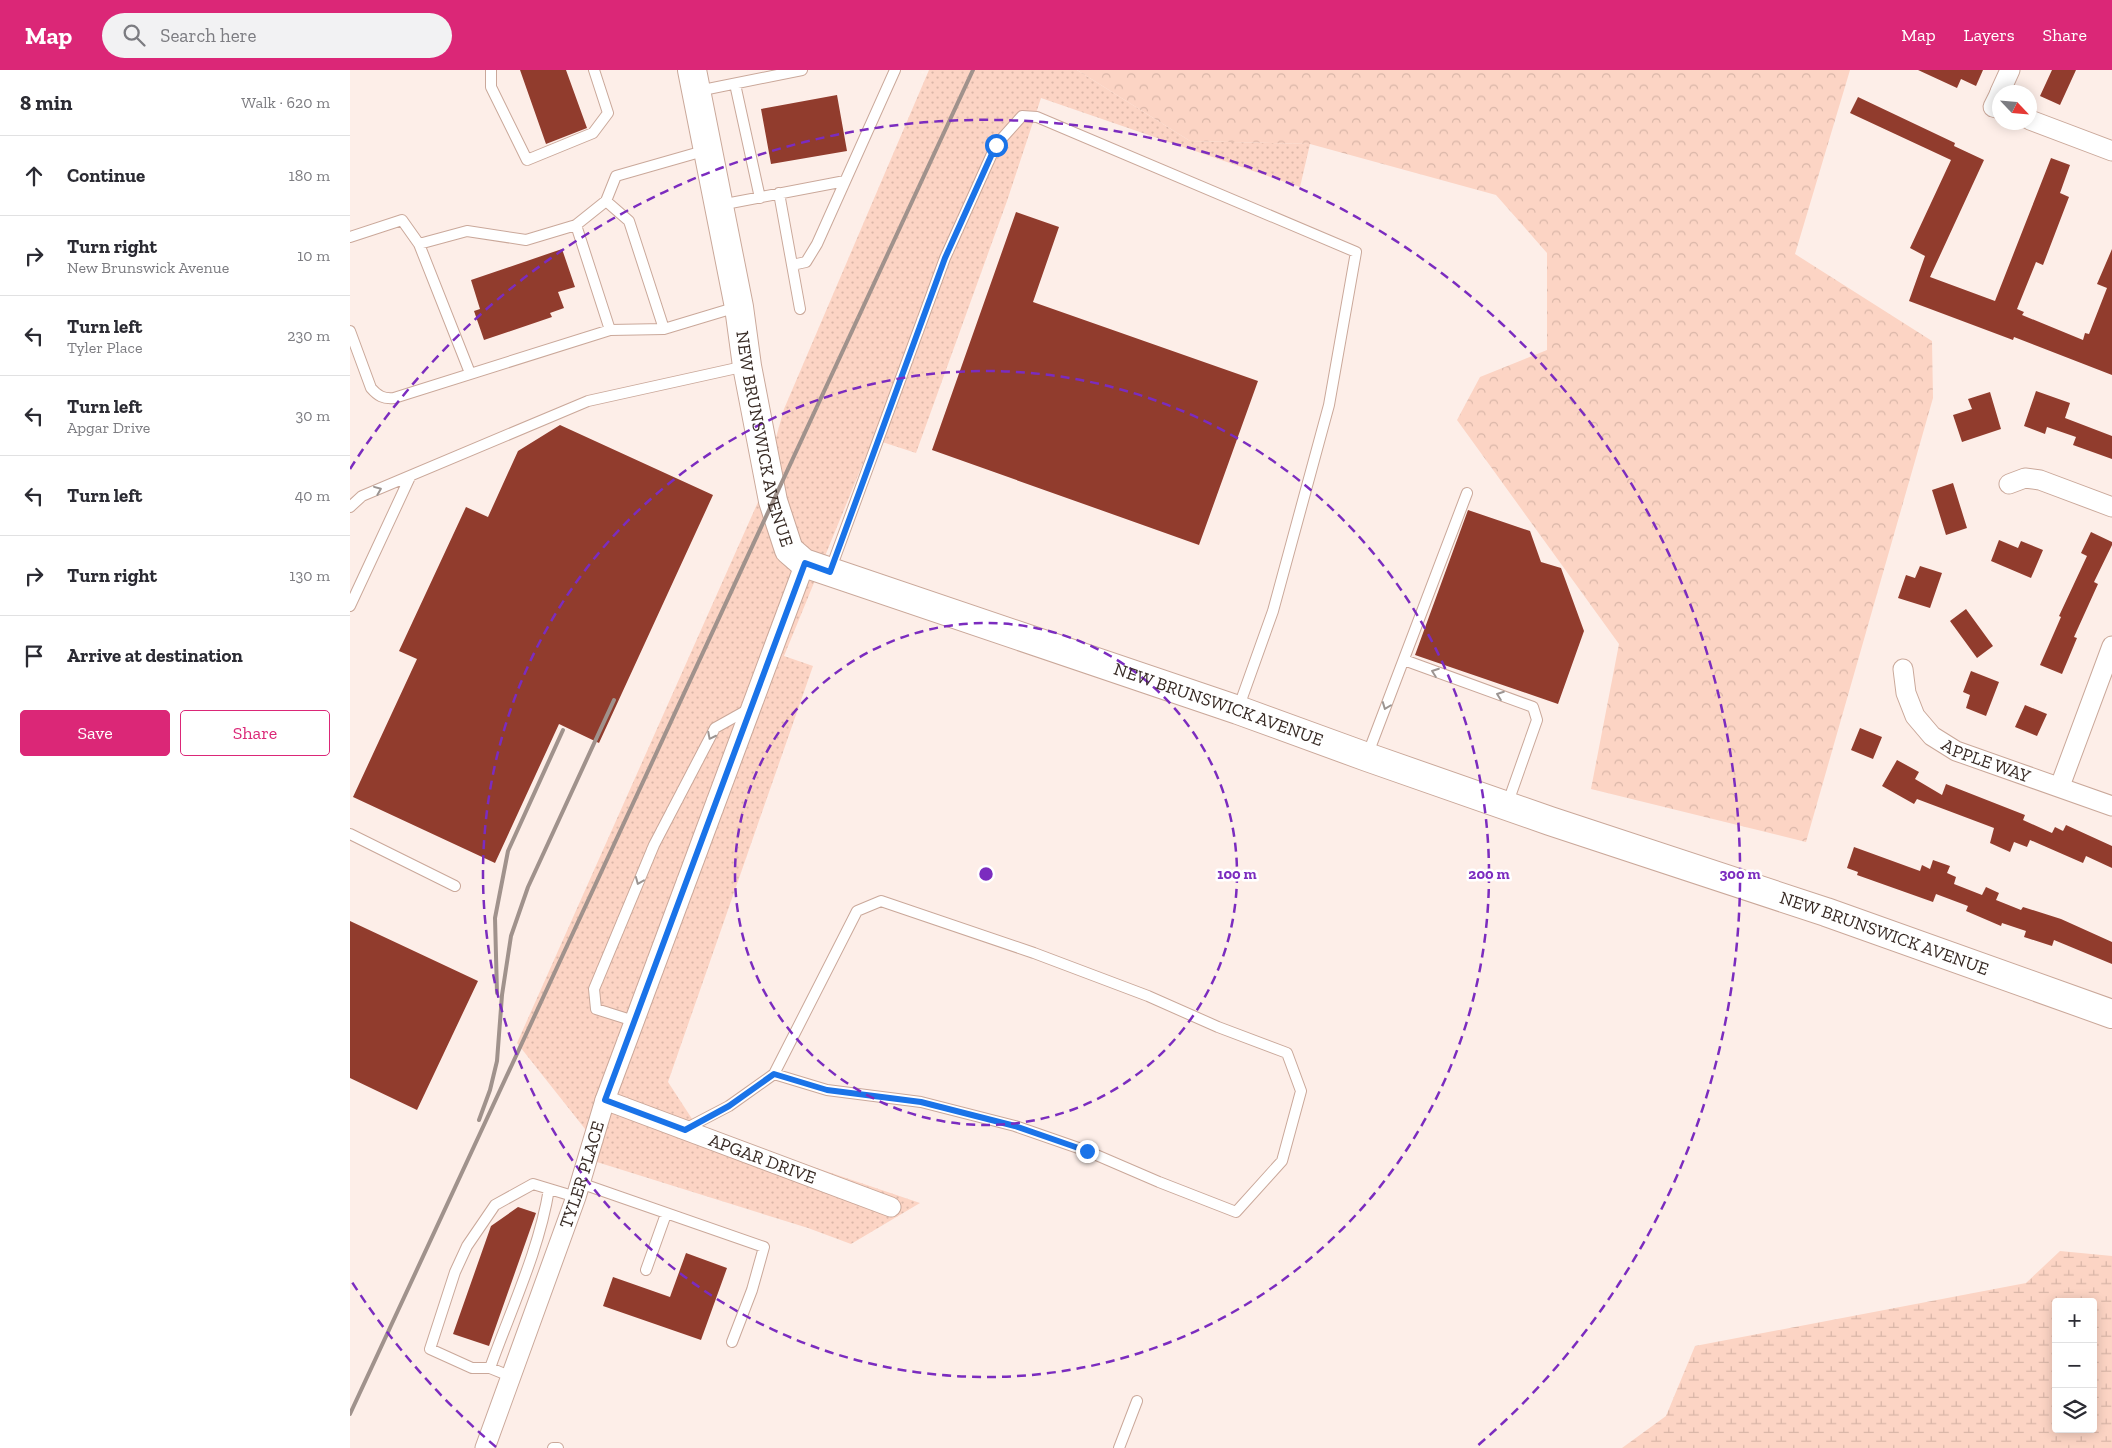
<!DOCTYPE html>
<meta charset="utf-8">
<style>
:root{--surface:#fff;--page:#f2f2f3;--text:#2b2b33;--muted:#7c7c81;--line:#e1e1e2;--accent:#db2777}
body{margin:0;font-family:"Zilla Slab",serif;background:var(--page);color:var(--text)}
.controls{position:absolute;right:15px;bottom:15px;display:grid;overflow:hidden;border-radius:5px;box-shadow:0 2px 12px #0003}
.controls button{width:45px;height:45px;display:grid;place-items:center;padding:0;border:0;border-bottom:1px solid var(--line);background:var(--surface);color:var(--text);font:25px sans-serif}
.compass{position:absolute;left:1642px;top:15px;width:45px;height:45px;border-radius:50%;background:var(--surface);box-shadow:0 2px 12px #0003;rotate:116deg}
.stop{position:absolute;width:15px;height:15px;margin:-11px;border:4px solid #1a73e8;border-radius:50%;background:#fff}
.stop.end{background:#1a73e8;border-color:#fff;box-shadow:0 1px 5px #0008}
.list{margin:0;padding:0;list-style:none}
h2{display:flex;justify-content:space-between;align-items:center;height:65px;margin:0;padding:0 20px;font-size:21px}
h2 small{font-size:16px;font-weight:400;color:var(--muted)}
.list li{display:grid;grid-template-columns:32px 1fr auto;gap:15px;align-items:center;box-sizing:border-box;height:80px;padding:0 20px;border-top:1px solid var(--line)}
.list b{display:block;font-size:19px;white-space:nowrap}
.list p{margin:0;font-size:16px;white-space:nowrap;color:var(--muted)}
.list em{font-size:16px;font-style:normal;color:var(--muted)}
.actions{display:flex;gap:10px;padding:15px 20px}
.actions a{flex:1;padding:11px 0;border:1px solid var(--accent);border-radius:5px;text-align:center;font-size:18px;color:var(--accent)}
.actions .main{background:var(--accent);color:#fff}
.icon{flex:none;width:28px;height:28px;fill:none;stroke:currentColor;stroke-width:2;stroke-linecap:round;stroke-linejoin:round}
.map{position:relative;flex:none;width:1762px;height:1378px;overflow:hidden}
header{display:flex;align-items:center;gap:30px;box-sizing:border-box;height:70px;padding:0 25px;background:var(--accent);color:#fff}
header strong{font-size:24px}
nav{display:flex;gap:28px;margin-inline-start:auto;font-size:18px}
.search{width:350px;height:45px;background:var(--page);display:flex;align-items:center;gap:12px;box-sizing:border-box;padding:0 18px;border-radius:28px;color:var(--muted);font-size:19px}
main{display:flex}
aside{flex:1;background:var(--surface)}
.map>svg:first-child{display:block}
</style>
<header>
<strong>Map</strong>
<div class="search"><svg class="icon" aria-label="search" viewBox="0 0 24 24"><circle cx="10" cy="10" r="6"/><path d="M15 15l6 6"/></svg>Search here</div>
<nav><a>Map</a><a>Layers</a><a>Share</a></nav>
</header>
<main>
<aside>
<h2>8 min<small>Walk · 620 m</small></h2>
<ul class="list">
<li><svg class="icon" aria-label="ahead" viewBox="0 0 24 24"><path d="M12 20V5M6 11l6-6 6 6"/></svg><div><b>Continue</b></div><em>180 m</em></li>
<li><svg class="icon" aria-label="right" viewBox="0 0 24 24"><path d="M7 20v-9h11M14 6l5 5-5 5"/></svg><div><b>Turn right</b><p>New Brunswick Avenue</p></div><em>10 m</em></li>
<li><svg class="icon" aria-label="left" viewBox="0 0 24 24"><path d="M17 20v-9H6M10 6l-5 5 5 5"/></svg><div><b>Turn left</b><p>Tyler Place</p></div><em>230 m</em></li>
<li><svg class="icon" aria-label="left" viewBox="0 0 24 24"><path d="M17 20v-9H6M10 6l-5 5 5 5"/></svg><div><b>Turn left</b><p>Apgar Drive</p></div><em>30 m</em></li>
<li><svg class="icon" aria-label="left" viewBox="0 0 24 24"><path d="M17 20v-9H6M10 6l-5 5 5 5"/></svg><div><b>Turn left</b></div><em>40 m</em></li>
<li><svg class="icon" aria-label="right" viewBox="0 0 24 24"><path d="M7 20v-9h11M14 6l5 5-5 5"/></svg><div><b>Turn right</b></div><em>130 m</em></li>
<li><svg class="icon" aria-label="arrive" viewBox="0 0 24 24"><path d="M6 21V4h12l-3 4 3 4H6"/></svg><div><b>Arrive at destination</b></div></li>
</ul>
<div class="actions"><a class="main">Save</a><a>Share</a></div>
</aside>
<div class="map">
<svg width="1762" height="1378" viewBox="0 0 1762 1378">
<defs>
<pattern id="grass-dots" width="8" height="8" patternUnits="userSpaceOnUse" patternTransform="scale(1.25)"><rect width="8" height="8" fill="#fcd4c4"/><path d="M2 2h.1M6 6h.1" fill="none" stroke="#d9b6a8" stroke-width="1.8" stroke-linecap="round"/></pattern>
<pattern id="forest-crowns" width="20" height="18" patternUnits="userSpaceOnUse" patternTransform="scale(1.25)"><rect width="20" height="18" fill="#fcd4c4"/><path d="M2 6a3 3 0 1 1 6 0M12 15a3 3 0 1 1 6 0" fill="none" stroke="#d9b6a8"/></pattern>
<pattern id="wetland-marsh" width="20" height="14" patternUnits="userSpaceOnUse" patternTransform="scale(1.25)"><rect width="20" height="14" fill="#fcd4c4"/><path d="M1 5h8M5 5V1M11 12h8M15 12V8" fill="none" stroke="#d9b6a8"/></pattern>
</defs>
<rect width="100%" height="100%" fill="#fdeee8"/>
<path fill="url(#grass-dots)" d="M579 0H727L840 71 960 74 950 117 691 28 657 131 566 383 523 369 434 586 463 596 318 1012 348 1058 570 1133 501 1174 458 1158 234 1088 243 1069 167 973 408 432 434 339Z"/>
<path fill="url(#forest-crowns)" d="M727 0H1500L1445 184 1582 271 1583 328 1456 772 1241 719 1269 574 1107 350 1130 307 1197 280V183L1146 125 960 74 840 71Z"/>
<path fill="url(#wetland-marsh)" fill-rule="evenodd" d="M1710 1181 1762 1186V1378H1272L1316 1346 1345 1276 1676 1213ZM1706 1232H1743V1359H1706Z"/>
<path fill="#913c2d" d="M170 0H216L237 58 196 74Z
M1568 0H1633L1626 16 1611 9 1607 18Z
M1702 0H1726L1710 35 1690 26Z
M487 25 497 81 421 94 411 39Z
M1508 27 1605 73 1604 76 1634 90 1580 207 1645 231 1701 88 1720 95 1710 123 1719 127 1693 195 1686 192 1667 239 1674 242 1672 245 1733 270 1735 263 1739 264 1757 218 1747 214 1762 179V305L1664 267 1663 270 1559 231 1575 186 1560 178 1601 90 1500 43Z
M666 142 709 157 683 232 908 311 849 475 582 380Z
M212 179 225 217 208 222 214 238 200 243 202 247 134 270 124 241 130 239 121 210Z
M1686 321 1720 333 1715 348 1762 366V389L1723 375 1726 367 1697 357 1695 364 1674 356Z
M1640 322 1651 359 1612 372 1603 345 1622 339 1618 329Z
M210 355 363 425 249 673 209 654 145 793 3 727 67 589 49 581 116 437 138 447 168 381Z
M1603 413 1617 458 1596 465 1582 420Z
M1118 440 1180 461 1191 492 1211 498 1234 561 1208 634 1065 585Z
M1741 462 1762 472V475L1744 512 1748 514 1724 567 1727 568 1712 604 1690 595 1711 547 1709 546 1737 486 1731 483Z
M1649 470 1668 478 1671 471 1693 480 1681 508 1641 491Z
M1570 496 1592 503 1580 538 1548 528 1556 505 1565 508Z
M1616 539 1643 576 1627 588 1600 551Z
M1621 601 1649 612 1636 646 1616 638 1620 625 1613 622Z
M1675 635 1697 644 1687 666 1665 657Z
M1510 658 1532 667 1523 689 1501 680Z
M1547 690 1569 702 1565 709 1592 725 1596 714 1675 745 1673 750 1702 763 1705 757 1713 761 1716 755 1762 776V798L1736 786 1733 793 1680 770 1677 777 1664 772 1660 782 1640 773 1644 758 1567 729 1564 734 1532 716Z
M1504 777 1570 801 1572 795 1580 799 1583 790 1600 796 1597 803 1606 807 1604 814 1632 825 1636 817 1649 823 1646 830 1671 840 1673 837 1711 849 1762 872V894L1704 870 1702 876 1674 867 1676 861 1652 853 1651 856 1616 841 1618 836 1586 824 1583 832 1507 805 1508 802 1497 798Z
M0 851 128 911 67 1040 0 1008Z
M168 1137 186 1143 139 1276 103 1264 141 1156Z
M336 1183 377 1198 351 1270 253 1236 263 1207 320 1227Z"/>
<g fill="none" stroke-linecap="round" stroke-linejoin="round">
<g stroke="#caa89a" stroke-width="12">
<path id="lane" d="M141 0V17L177 90 243 63 258 43 244 0
M385 14 410 128
M348 21 452 0
M429 123 450 239
M256 131 279 151 314 259
M370 135 495 111
M226 155 260 260
M0 167 52 150 69 174 117 161 176 170 226 155 256 131 266 106 357 80
M69 174 120 303
M442 195 456 192 467 174 545 0
M0 261 21 318C28 326 33 329 44 328L260 260 314 259 387 237
M0 437 12 426 238 331 396 296
M480 501 595 188 646 75 672 46 687 47 1006 182 979 335 923 541 888 639
M0 536 60 407
M1054 590 1183 637 1187 650 1157 735
M1017 686 1117 423
M0 764 105 816
M284 951 246 939 244 919 304 775 365 658 399 639
M335 1059 379 1036 424 1004 477 1020 571 1032 665 1056 737 1081 809 1112 886 1142 932 1091 951 1021 937 983 868 957 798 926 684 883 531 831 507 841 424 1004
M230 1113 414 1177 402 1220 382 1272
M296 1200 316 1144
M140 1298C161 1239 189 1181 199 1119
M162 1307 140 1298H122L80 1279 105 1202 117 1176 145 1135 183 1114 226 1127
M203 1378H208
M769 1378 787 1331"/>
</g>
<g stroke="#caa89a" stroke-width="21">
<g id="street">
<path d="M1650 22 1660 0"/>
<path d="M1650 23 1643 37 1650 39"/>
<path d="M1680 50 1762 81"/>
<path d="M1659 414 1675 408 1690 410 1762 437"/>
<path id="s1" d="M1553 599 1556 623 1565 646 1582 666 1606 681 1762 736"/>
<path d="M1710 716 1762 576"/>
<path id="s2" d="M255 1030 541 1137"/>
<path id="s3" d="M135 1378 226 1127 255 1030 455 493"/>
</g>
</g>
<g stroke="#caa89a" stroke-width="30">
<g id="secondary">
<path id="s4" d="M342 0 389 237 397 296 423 431 439 480 454 493 888 640 1017 687 1200 751 1476 842 1762 944"/>
</g>
</g>
<use href="#lane" stroke="#fff" stroke-width="10"/>
<use href="#street" stroke="#fff" stroke-width="19"/>
<use href="#secondary" stroke="#fff" stroke-width="28"/>
<path stroke="#a0928c" stroke-width="4" d="M147 923 145 848 158 781 213 660
M129 1050 140 1020 147 991 152 925 161 866 178 817 264 630
M0 1344 623 0"/>
</g>
<defs><path id="oneway-chevron" d="M-2-3.5L2.5 0L-2 3.5" fill="none" stroke-width="1.6" stroke-linecap="round" stroke-linejoin="round" transform="scale(1.25)"/></defs>
<g stroke="#9c9592">
<use href="#oneway-chevron" transform="translate(28 420) rotate(-22)"/>
<use href="#oneway-chevron" transform="translate(1085 602) rotate(-160)"/>
<use href="#oneway-chevron" transform="translate(1150 625) rotate(-160)"/>
<use href="#oneway-chevron" transform="translate(1036 636) rotate(111)"/>
<use href="#oneway-chevron" transform="translate(361 666) rotate(117)"/>
<use href="#oneway-chevron" transform="translate(289 811) rotate(113)"/>
</g>
<g fill="none" stroke-linecap="round" stroke-linejoin="round">
<path stroke="#1a73e8" stroke-width="6" d="M646 75 595 188 480 502 455 493 255 1030 335 1060 379 1036 424 1004 477 1020 571 1032 665 1056 737 1081"/>
</g>
<g fill="none" stroke="#7b2cbf" stroke-width="2.5" stroke-dasharray="9 6">
<circle cx="636" cy="804" r="251"/>
<circle cx="636" cy="804" r="503"/>
<path d="M146 1377A754 754 0 0 1 0 1209M0 399A754 754 0 1 1 1126 1377"/>
</g>
<g text-anchor="middle" dominant-baseline="central" stroke-width="5" stroke-linejoin="round" paint-order="stroke">
<g font-size="18" fill="#382b25" stroke="#fff">
<text stroke="none"><textPath href="#s4" startOffset="376">NEW BRUNSWICK AVENUE</textPath></text>
<text stroke="none"><textPath href="#s4" startOffset="948">NEW BRUNSWICK AVENUE</textPath></text>
<text stroke="none"><textPath href="#s1" startOffset="135">APPLE WAY</textPath></text>
<text stroke="none"><textPath href="#s4" startOffset="1652">NEW BRUNSWICK AVENUE</textPath></text>
<text stroke="none"><textPath href="#s2" startOffset="168">APGAR DRIVE</textPath></text>
<text stroke="none"><textPath href="#s3" startOffset="290">TYLER PLACE</textPath></text>
</g>
</g>
<circle cx="636" cy="804" r="8" fill="#7b2cbf" stroke="#fff" stroke-width="2.5"/>
<g font-size="15" text-anchor="middle" font-weight="bold" fill="#7b2cbf" stroke="#fff" stroke-width="5" stroke-linejoin="round" paint-order="stroke">
<text x="887" y="809">100 m</text>
<text x="1139" y="809">200 m</text>
<text x="1390" y="809">300 m</text>
</g>
</svg>
<div class="controls">
<button>+</button>
<button>−</button>
<button><svg class="icon" aria-label="layers" viewBox="0 0 24 24"><path d="M12 4l9 5-9 5-9-5zM3 14l9 5 9-5"/></svg></button>
</div>
<svg class="compass" viewBox="-18 -18 36 36"><path d="M0-13l5 13h-10z" fill="#e53935"/><path d="M0 13l5-13h-10z" fill="#7c7c81"/></svg>
<div class="stop" style="left:646px;top:75px"></div>
<div class="stop end" style="left:737px;top:1081px"></div>
</div>
</main>
